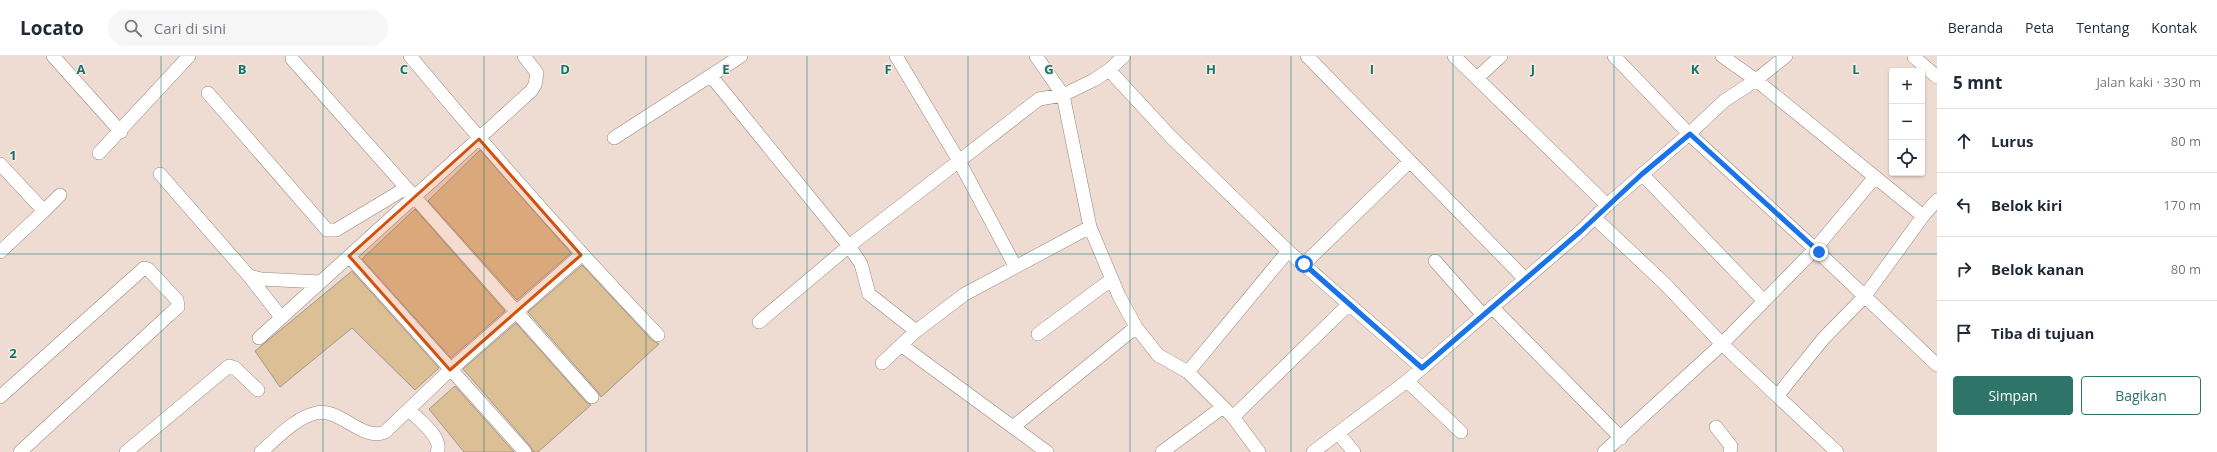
<!DOCTYPE html>
<html lang="id">
<meta charset="utf-8">
<style>
:root{--surface:#fff;--page:#f6f6f7;--text:#1f2937;--muted:#747a83;--line:#e0e1e3;--accent:#2f7469}
body{margin:0;font-family:"Open Sans",sans-serif;background:var(--page);color:var(--text)}
.controls{position:absolute;right:12px;top:12px;display:grid;overflow:hidden;border-radius:4px;box-shadow:0 1px 3px #0004}
.controls button{width:36px;height:36px;display:grid;place-items:center;padding:0;border:0;border-bottom:1px solid var(--line);background:var(--surface);color:var(--text);font:20px sans-serif}
.stop{position:absolute;width:12px;height:12px;margin:-9px;border:3px solid #1a73e8;border-radius:50%;background:#fff}
.stop.end{background:#1a73e8;border-color:#fff;box-shadow:0 1px 4px #0008}
.list{margin:0;padding:0;list-style:none}
h2{display:flex;justify-content:space-between;align-items:center;height:52px;margin:0;padding:0 16px;font-size:17px}
h2 small{font-size:13px;font-weight:400;color:var(--muted)}
.list li{display:grid;grid-template-columns:26px 1fr auto;gap:12px;align-items:center;box-sizing:border-box;height:64px;padding:0 16px;border-top:1px solid var(--line)}
.list b{display:block;font-size:15px;white-space:nowrap}
.list em{font-size:13px;font-style:normal;color:var(--muted)}
.actions{display:flex;gap:8px;padding:12px 16px}
.actions a{flex:1;padding:9px 0;border:1px solid var(--accent);border-radius:4px;text-align:center;font-size:14px;color:var(--accent)}
.actions .main{background:var(--accent);color:#fff}
.icon{flex:none;width:22px;height:22px;fill:none;stroke:currentColor;stroke-width:2;stroke-linecap:round;stroke-linejoin:round}
.map{position:relative;flex:none;width:1937px;height:396px;overflow:hidden}
header{display:flex;align-items:center;gap:24px;box-sizing:border-box;height:56px;padding:0 20px;background:var(--surface);border-bottom:1px solid var(--line)}
header strong{font-size:19px}
nav{display:flex;gap:22px;margin-inline-start:auto;font-size:14px}
.search{width:280px;height:36px;background:var(--page);display:flex;align-items:center;gap:10px;box-sizing:border-box;padding:0 14px;border-radius:22px;color:var(--muted);font-size:15px}
main{display:flex}
aside{flex:1;background:var(--surface)}
.map>svg:first-child{display:block}
</style>
<header>
<strong>Locato</strong>
<div class="search"><svg class="icon" aria-label="search" viewBox="0 0 24 24"><circle cx="10" cy="10" r="6"/><path d="M15 15l6 6"/></svg>Cari di sini</div>
<nav><a>Beranda</a><a>Peta</a><a>Tentang</a><a>Kontak</a></nav>
</header>
<main>
<div class="map">
<svg width="1937" height="396" viewBox="0 0 1937 396">
<rect width="100%" height="100%" fill="#eedcd3"/>
<path fill="#ddbf96" stroke="#a19789" d="M480 94 571 197 517 244 428 145Z
M415 153 505 255 451 302 362 203Z
M582 209 652 284 659 288 601 341 598 336 528 256Z
M352 215 439 312 415 334 352 272 280 331 255 295Z
M516 267 586 346 591 349 538 396H533L531 391 463 313Z
M455 330 514 396H464L429 353Z"/>
<g fill="none" stroke-linecap="round" stroke-linejoin="round">
<g stroke="#97877f" stroke-width="14">
<path id="minor" d="M53 0 121 76
M410 0C490 96 572 189 658 279
M896 0 959 105 1039 43 1063 39 1094 24 1109 14 1171 81 1288 195 1422 312
M1036 0 1063 39 1090 171 1119 240 1136 271 1158 299 1188 316 1233 361 1259 396
M1307 0 1524 222
M1454 0 1607 149
M1614 0 1689 78 1815 193 1937 309
M1722 0 1756 24 1923 160
M1914 1 1937 21
M292 3 592 341
M1109 14 1124 0
M711 20 849 190 861 208 869 238 916 275
M1477 22 1501 0
M208 37 327 174H336L406 132
M614 82 741 0
M99 97 189 0
M0 108 44 155 0 196
M160 118 249 220 261 223 320 226
M1642 118 1764 245
M44 155 60 139
M1595 162 1665 228 1722 288 1837 396
M349 200 525 396
M1435 205 1483 259
M1304 208 1410 105
M249 220 281 261
M1492 251 1621 382
M759 266 849 190 959 105 1015 210
M1038 278 1112 223
M259 282 531 35 535 29 537 17 524 0
M901 289 1047 396
M882 307 916 275 965 238 1090 171
M1188 316 1288 195
M1407 325 1461 376
M1778 339 1823 283 1865 240 1923 160 1937 144
M0 341 144 212 148 213 177 244 178 251 170 258 20 396
M409 354C418 363 444 382 437 396
M1233 361 1349 248
M1013 371 1136 271
M1716 371 1731 390 1730 396
M1338 377 1354 396
M126 396 229 310 235 312 258 334
M261 396C277 382 295 362 316 357 340 351 362 386 385 376L450 314 581 199
M1162 396 1223 351
M1313 396 1407 325 1581 175 1607 149 1689 78 1724 45 1756 24 1786 0
M1604 396 1722 288 1815 193 1875 121"/>
</g>
<use href="#minor" stroke="#fff" stroke-width="13"/>
</g>
<g fill="none" stroke-linecap="round" stroke-linejoin="round">
<path stroke="#1a73e8" stroke-width="5" d="M1304 208 1422 312 1581 175 1642 118 1690 78 1819 196"/>
</g>
<path fill="#d2510c" fill-opacity="0.2" stroke="#d2510c" stroke-width="3" stroke-linejoin="round" d="M479 83 581 199 450 314 349 200Z"/>
<path fill="none" stroke="#0f766e" stroke-width="1" stroke-opacity="0.55" d="M161 0V396M323 0V396M484 0V396M646 0V396M807 0V396M968 0V396M1130 0V396M1291 0V396M1453 0V396M1614 0V396M1776 0V396M0 198H1937"/>
<g font-size="13" text-anchor="middle" font-weight="bold" fill="#0f766e" stroke="#fbe9e0" stroke-width="3" stroke-linejoin="round" paint-order="stroke">
<text x="81" y="18">A</text>
<text x="242" y="18">B</text>
<text x="404" y="18">C</text>
<text x="565" y="18">D</text>
<text x="726" y="18">E</text>
<text x="888" y="18">F</text>
<text x="1049" y="18">G</text>
<text x="1211" y="18">H</text>
<text x="1372" y="18">I</text>
<text x="1533" y="18">J</text>
<text x="1695" y="18">K</text>
<text x="1856" y="18">L</text>
<text x="13" y="104">1</text>
<text x="13" y="302">2</text>
</g>
</svg>
<div class="controls">
<button>+</button>
<button>−</button>
<button><svg class="icon" aria-label="locate" viewBox="0 0 24 24"><circle cx="12" cy="12" r="6"/><path d="M12 2v4M12 18v4M2 12h4M18 12h4"/></svg></button>
</div>
<div class="stop" style="left:1304px;top:208px"></div>
<div class="stop end" style="left:1819px;top:196px"></div>
</div>
<aside>
<h2>5 mnt<small>Jalan kaki · 330 m</small></h2>
<ul class="list">
<li><svg class="icon" aria-label="ahead" viewBox="0 0 24 24"><path d="M12 20V5M6 11l6-6 6 6"/></svg><div><b>Lurus</b></div><em>80 m</em></li>
<li><svg class="icon" aria-label="left" viewBox="0 0 24 24"><path d="M17 20v-9H6M10 6l-5 5 5 5"/></svg><div><b>Belok kiri</b></div><em>170 m</em></li>
<li><svg class="icon" aria-label="right" viewBox="0 0 24 24"><path d="M7 20v-9h11M14 6l5 5-5 5"/></svg><div><b>Belok kanan</b></div><em>80 m</em></li>
<li><svg class="icon" aria-label="arrive" viewBox="0 0 24 24"><path d="M6 21V4h12l-3 4 3 4H6"/></svg><div><b>Tiba di tujuan</b></div></li>
</ul>
<div class="actions"><a class="main">Simpan</a><a>Bagikan</a></div>
</aside>
</main>
